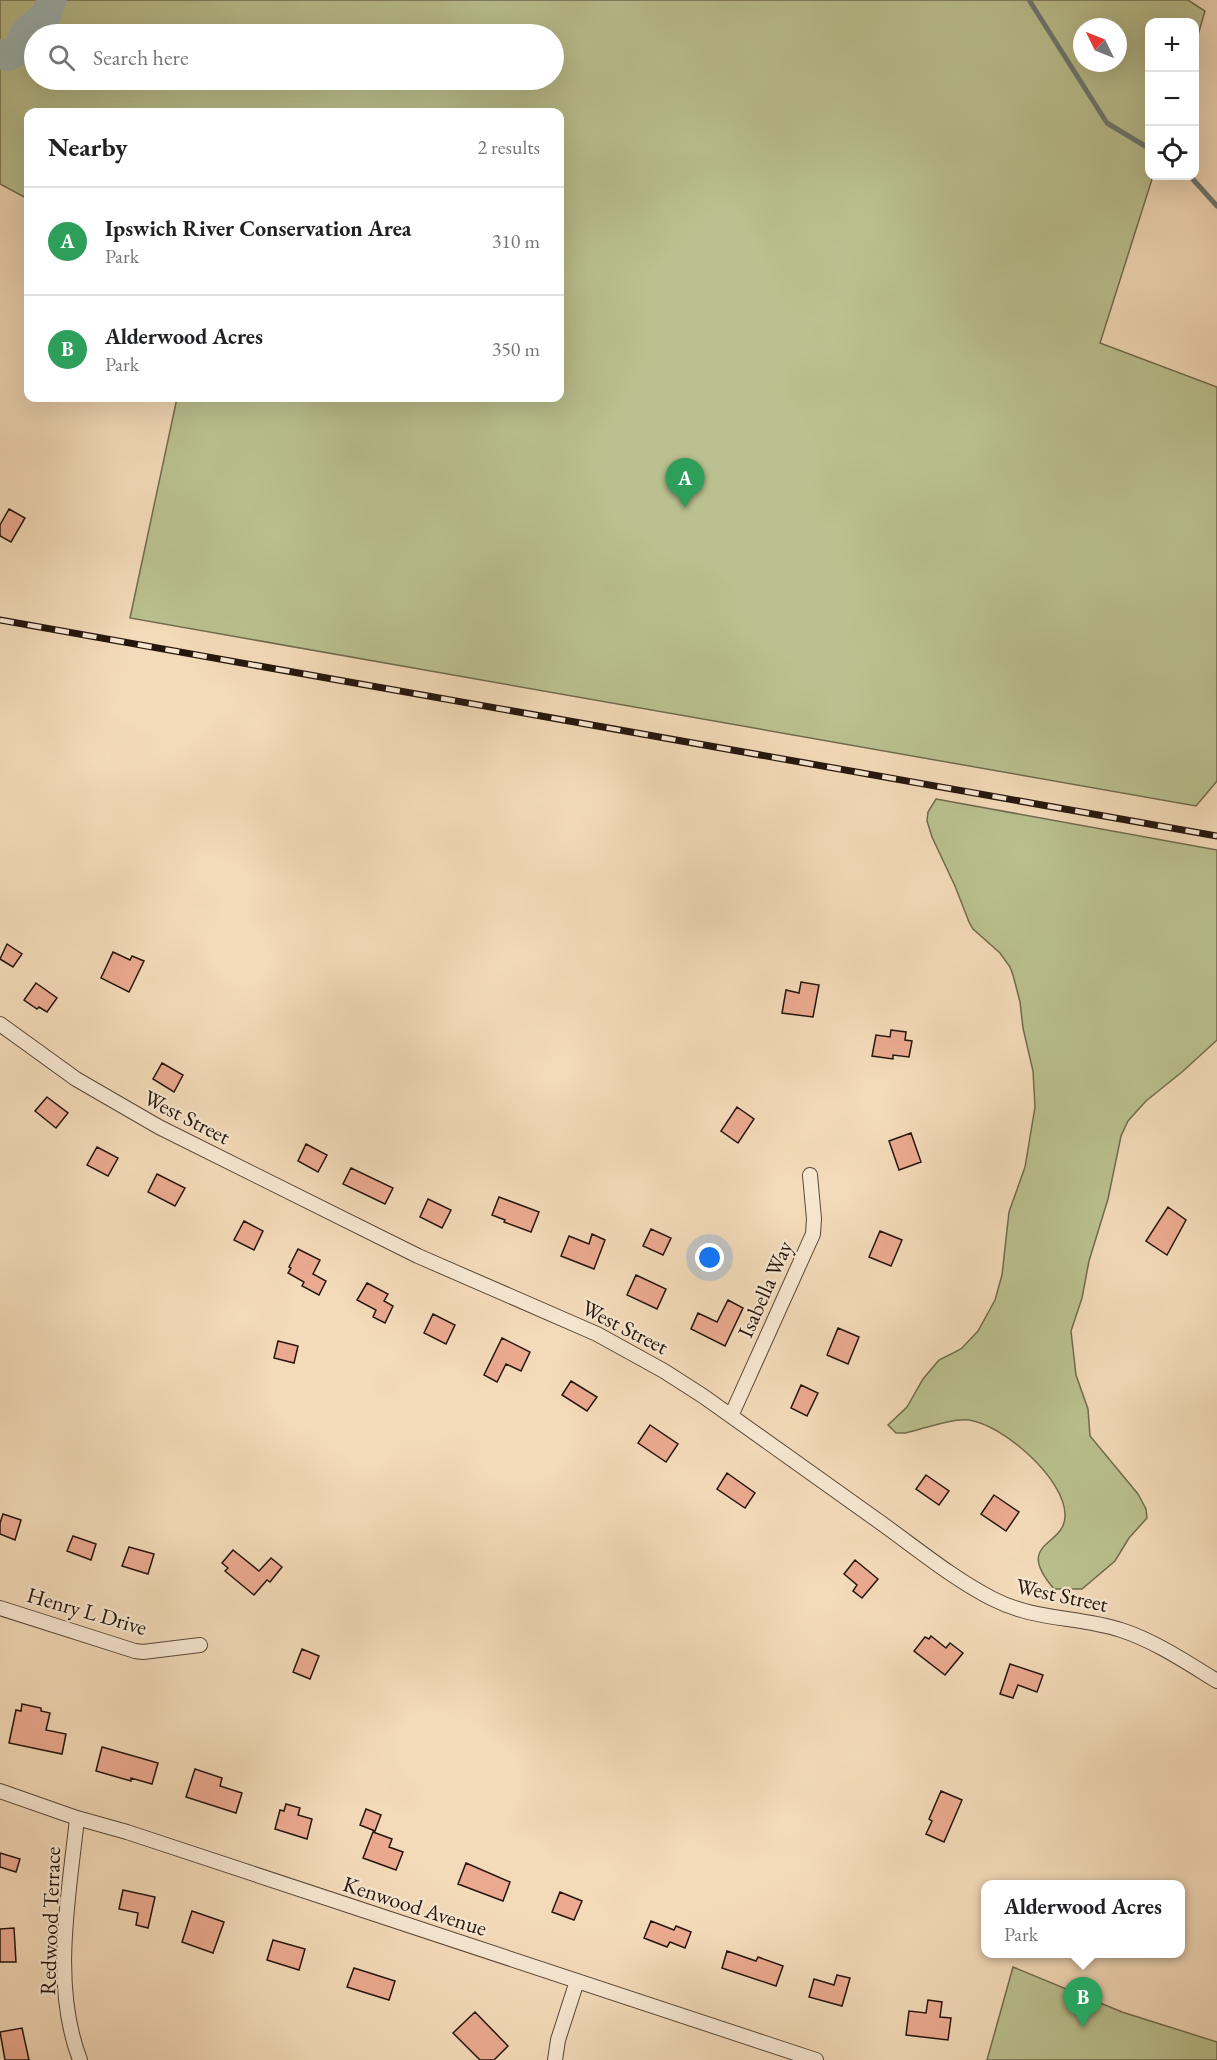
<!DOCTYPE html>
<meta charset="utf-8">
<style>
:root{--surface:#fff;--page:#f6f6f6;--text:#202124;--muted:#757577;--line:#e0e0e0;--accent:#7c3aed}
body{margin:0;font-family:"EB Garamond",serif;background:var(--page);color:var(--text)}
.controls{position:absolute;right:18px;top:18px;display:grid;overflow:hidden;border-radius:12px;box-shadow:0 6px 24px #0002}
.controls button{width:54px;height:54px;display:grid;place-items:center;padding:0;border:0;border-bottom:2px solid var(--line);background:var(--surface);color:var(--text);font:30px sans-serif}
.compass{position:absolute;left:1073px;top:18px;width:54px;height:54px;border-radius:50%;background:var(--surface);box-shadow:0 6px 24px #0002;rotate:313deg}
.you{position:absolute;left:710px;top:1258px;width:21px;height:21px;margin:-15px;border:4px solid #fff;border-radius:50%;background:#1a73e8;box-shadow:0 0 0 9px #1a73e833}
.badge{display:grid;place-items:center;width:39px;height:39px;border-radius:50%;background:var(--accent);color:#fff;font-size:20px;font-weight:700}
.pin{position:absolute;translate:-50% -50px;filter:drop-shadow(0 2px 3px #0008)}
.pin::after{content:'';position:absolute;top:32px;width:21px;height:18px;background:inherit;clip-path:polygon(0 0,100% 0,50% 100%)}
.popup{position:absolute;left:981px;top:1880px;width:204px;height:78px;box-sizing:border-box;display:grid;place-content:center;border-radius:12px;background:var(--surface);filter:drop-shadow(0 2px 4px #0005);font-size:20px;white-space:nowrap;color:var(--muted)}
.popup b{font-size:22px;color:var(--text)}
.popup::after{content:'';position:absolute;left:50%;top:100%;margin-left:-12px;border:12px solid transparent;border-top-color:var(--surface)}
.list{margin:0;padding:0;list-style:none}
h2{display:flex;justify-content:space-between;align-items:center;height:78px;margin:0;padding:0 24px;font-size:26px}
h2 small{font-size:20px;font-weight:400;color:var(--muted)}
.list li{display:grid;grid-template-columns:39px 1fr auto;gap:18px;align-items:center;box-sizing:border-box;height:108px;padding:0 24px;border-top:2px solid var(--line)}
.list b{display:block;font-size:22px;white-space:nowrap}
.list p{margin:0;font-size:20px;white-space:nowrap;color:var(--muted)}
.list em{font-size:20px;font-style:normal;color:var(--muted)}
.icon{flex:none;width:33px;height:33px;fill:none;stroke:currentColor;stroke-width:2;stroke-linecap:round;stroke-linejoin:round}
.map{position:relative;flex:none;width:1217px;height:2060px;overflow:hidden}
.search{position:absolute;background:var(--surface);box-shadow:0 6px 24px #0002;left:24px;top:24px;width:540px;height:66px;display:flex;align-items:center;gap:15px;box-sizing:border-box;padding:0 21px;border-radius:33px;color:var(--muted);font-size:22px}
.panel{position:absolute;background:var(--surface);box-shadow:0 6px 24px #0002;left:24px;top:108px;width:540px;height:294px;border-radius:12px}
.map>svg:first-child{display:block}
</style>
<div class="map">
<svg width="1217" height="2060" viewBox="0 0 1217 2060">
<rect width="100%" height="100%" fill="#f3dab8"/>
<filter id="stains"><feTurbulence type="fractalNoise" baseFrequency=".00333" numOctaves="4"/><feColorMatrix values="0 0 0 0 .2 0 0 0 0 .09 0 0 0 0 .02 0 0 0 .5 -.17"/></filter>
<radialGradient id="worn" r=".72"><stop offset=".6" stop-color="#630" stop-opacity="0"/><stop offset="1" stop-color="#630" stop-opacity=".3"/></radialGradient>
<path fill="#bac08f" stroke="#706b4e" stroke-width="1.5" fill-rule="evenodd" d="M0 0H1188L1205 11 1195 45 1194 22H1150V176H1153L1100 343 1217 387V781L1196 806 130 618 177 398H560V112H28V199L0 184ZM1082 27H1118V63H1082ZM34 34H554V80H34Z
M936 799 1217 850V1040L1182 1072 1146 1101 1128 1121 1121 1136 1108 1199 1089 1261 1082 1298 1071 1331 1076 1375 1088 1409 1090 1436 1138 1494 1146 1509 1147 1518 1129 1538 1115 1561 1082 1589H1054C1013 1541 1065 1547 1065 1516 1066 1479 1003 1425 969 1420 952 1418 923 1429 905 1433H896L888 1425 907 1407 923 1379 939 1360 961 1349 978 1331 995 1300 1002 1275 1009 1212 1025 1167 1035 1107 1033 1071 1023 1028 1020 1002 1013 975 1010 967 1000 953 973 929 969 922 955 886 932 837 927 821 928 812Z
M1013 1967 1122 2012 1217 2042V2060H987Z"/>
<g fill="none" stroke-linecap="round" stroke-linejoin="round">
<path stroke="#6e7774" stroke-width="5" d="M1029 0 1107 123 1150 149
M1190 176 1217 206"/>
<path stroke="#9eb8b8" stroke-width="30" d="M0 54 8 56 16 52 26 32 46 15 52 0"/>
</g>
<path fill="#ebaa90" stroke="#25160d" stroke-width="1.5" d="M9 509 25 518 11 542 0 536V525Z
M7 944 22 954 13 967 0 959Z
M113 952 130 960 132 956 144 961 129 992 101 978Z
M801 982 819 985 813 1017 782 1013 786 990 799 993Z
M36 983 57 998 47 1012 39 1007 37 1009 24 1000Z
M891 1030 906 1032 905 1040 912 1041 909 1057 893 1055V1059L872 1056 876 1035 890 1037Z
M162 1063 183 1075 174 1092 153 1079Z
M47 1097 68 1113 56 1128 35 1111Z
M737 1107 754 1119 738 1143 721 1131Z
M911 1133 921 1162 899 1170 889 1141Z
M306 1144 327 1155 318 1172 298 1161Z
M97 1147 118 1158 108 1176 87 1165Z
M351 1168 393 1188 385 1204 343 1184Z
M157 1174 185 1188 175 1206 148 1192Z
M499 1197 539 1212 531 1232 504 1222 505 1220 492 1215Z
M428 1199 451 1210 442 1228 420 1217Z
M1168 1207 1186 1220 1167 1255 1146 1241Z
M244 1221 263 1231 254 1250 234 1240Z
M651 1229 671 1238 663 1255 643 1246Z
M880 1231 902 1240 891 1266 869 1257Z
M592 1234 605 1240 594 1269 561 1256 569 1236 589 1244Z
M298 1249 320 1260 313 1274 326 1281 319 1295 302 1286 304 1282 288 1273 291 1268 289 1267Z
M636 1275 666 1289 657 1309 627 1295Z
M367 1283 388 1294 384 1301 393 1306 385 1323 373 1317 376 1310 357 1300Z
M728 1300 743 1308 725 1346 691 1329 698 1313 717 1322Z
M433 1314 455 1325 446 1344 424 1333Z
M838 1328 859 1337 848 1364 827 1355Z
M502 1338 530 1352 521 1371 506 1364 497 1382 484 1375Z
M278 1341 298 1346 294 1363 274 1358Z
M571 1381 597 1397 587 1411 562 1395Z
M801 1385 818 1393 807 1416 791 1408Z
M650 1425 678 1444 666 1462 638 1443Z
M727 1473 755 1493 745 1508 717 1489Z
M926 1475 949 1491 939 1505 916 1489Z
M994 1495 1019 1512 1006 1531 981 1514Z
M3 1514 21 1520 15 1540 0 1534V1523Z
M73 1536 96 1544 91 1560 67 1551Z
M129 1547 154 1554 148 1574 122 1566Z
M233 1550 259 1571 271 1558 282 1567 270 1582 267 1580 254 1595 225 1571 228 1568 222 1563Z
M855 1560 878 1579 862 1598 853 1591 857 1585 844 1574Z
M931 1636 946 1648 950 1643 963 1653 945 1675 914 1651 925 1637 929 1639Z
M302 1649 319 1656 310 1679 293 1672Z
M1010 1664 1043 1675 1037 1692 1018 1685 1013 1698 1000 1694Z
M22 1704 41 1708V1711L50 1713 46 1730 66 1734 62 1754 9 1743 16 1710 21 1711Z
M102 1747 158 1763 152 1784 131 1778V1781L96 1771Z
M195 1769 222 1778 220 1786 242 1793 236 1813 186 1797Z
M941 1791 962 1800 944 1842 926 1834 932 1821 929 1819Z
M286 1804 300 1808 298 1815 312 1819 307 1839 275 1829 280 1810 284 1811Z
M366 1809 381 1815 375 1831 360 1825Z
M373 1832 392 1839 389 1847 403 1852 396 1870 363 1858Z
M0 1853 20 1859 16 1872 0 1867Z
M466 1863 510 1882 503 1901 458 1884Z
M123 1890 155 1897 148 1928 136 1925 138 1913 119 1909Z
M560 1892 582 1901 574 1920 552 1912Z
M192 1911 224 1922 213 1953 182 1942Z
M651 1921 674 1930 676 1926 691 1932 685 1948 670 1942 667 1947 644 1938Z
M14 1928 16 1962H0V1929Z
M273 1940 305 1949 299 1970 267 1960Z
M727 1951 756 1961 758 1957 783 1966 776 1986 722 1968Z
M354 1968 395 1981 389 2000 347 1987Z
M837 1975 850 1978 842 2006 809 1997 814 1979 834 1985Z
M928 2000 942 2002 940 2017 951 2018 948 2040 906 2035 909 2011 926 2013Z
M475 2012 508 2046 494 2060H480L453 2033Z
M22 2028 29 2060H5L0 2032Z"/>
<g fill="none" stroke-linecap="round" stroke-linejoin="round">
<g stroke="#584738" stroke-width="16">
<path id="street" d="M0 1024 76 1079 159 1127 418 1256 597 1334 664 1371 703 1396C761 1437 819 1479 877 1520 915 1547 952 1578 993 1599 1036 1621 1078 1616 1121 1630 1155 1641 1186 1662 1217 1681
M731 1416 813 1234 814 1219 810 1175
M0 1608 135 1651 143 1652 200 1645
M0 1791 77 1818 127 1832 816 2060
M77 1818C69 1896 51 1984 80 2060
M555 2060 558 2040 577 1981"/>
</g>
<use href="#street" stroke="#f7e7d1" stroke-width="14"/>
<g stroke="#25160d" stroke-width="7">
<path id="rail" d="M0 620 1217 836"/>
</g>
<use href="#rail" stroke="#f7e7d1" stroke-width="4.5" stroke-dasharray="14" stroke-linecap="butt"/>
</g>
<g text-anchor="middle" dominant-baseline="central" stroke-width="4.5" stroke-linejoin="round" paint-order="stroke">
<g font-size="22" fill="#25160d" stroke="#f7e7d1">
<text transform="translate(187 1117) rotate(27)">West Street</text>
<text transform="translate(765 1289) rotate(-66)">Isabella Way</text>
<text transform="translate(625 1327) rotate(27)">West Street</text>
<text transform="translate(1062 1595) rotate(12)">West Street</text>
<text transform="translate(87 1611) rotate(16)">Henry L Drive</text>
<text transform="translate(415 1906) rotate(18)">Kenwood Avenue</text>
<text transform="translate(50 1921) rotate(-88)">Redwood Terrace</text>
</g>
</g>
<rect width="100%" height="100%" filter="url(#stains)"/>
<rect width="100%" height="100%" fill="url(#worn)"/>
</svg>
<div class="controls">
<button>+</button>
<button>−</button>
<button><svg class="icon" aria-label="locate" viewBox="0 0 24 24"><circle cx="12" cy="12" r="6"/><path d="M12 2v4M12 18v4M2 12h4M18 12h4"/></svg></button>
</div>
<svg class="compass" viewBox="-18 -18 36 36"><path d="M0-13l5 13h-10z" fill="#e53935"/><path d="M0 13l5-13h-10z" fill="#757577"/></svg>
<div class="you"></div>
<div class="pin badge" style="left:685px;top:508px;background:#2e9e5b">A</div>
<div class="pin badge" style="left:1083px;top:2027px;background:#2e9e5b">B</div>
<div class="popup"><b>Alderwood Acres</b>Park</div>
<div class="search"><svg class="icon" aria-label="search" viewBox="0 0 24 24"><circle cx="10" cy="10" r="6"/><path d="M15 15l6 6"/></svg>Search here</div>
<section class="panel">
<h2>Nearby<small>2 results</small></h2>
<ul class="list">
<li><span class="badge" style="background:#2e9e5b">A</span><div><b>Ipswich River Conservation Area</b><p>Park</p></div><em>310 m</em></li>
<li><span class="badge" style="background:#2e9e5b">B</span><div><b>Alderwood Acres</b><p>Park</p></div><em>350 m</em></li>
</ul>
</section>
</div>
